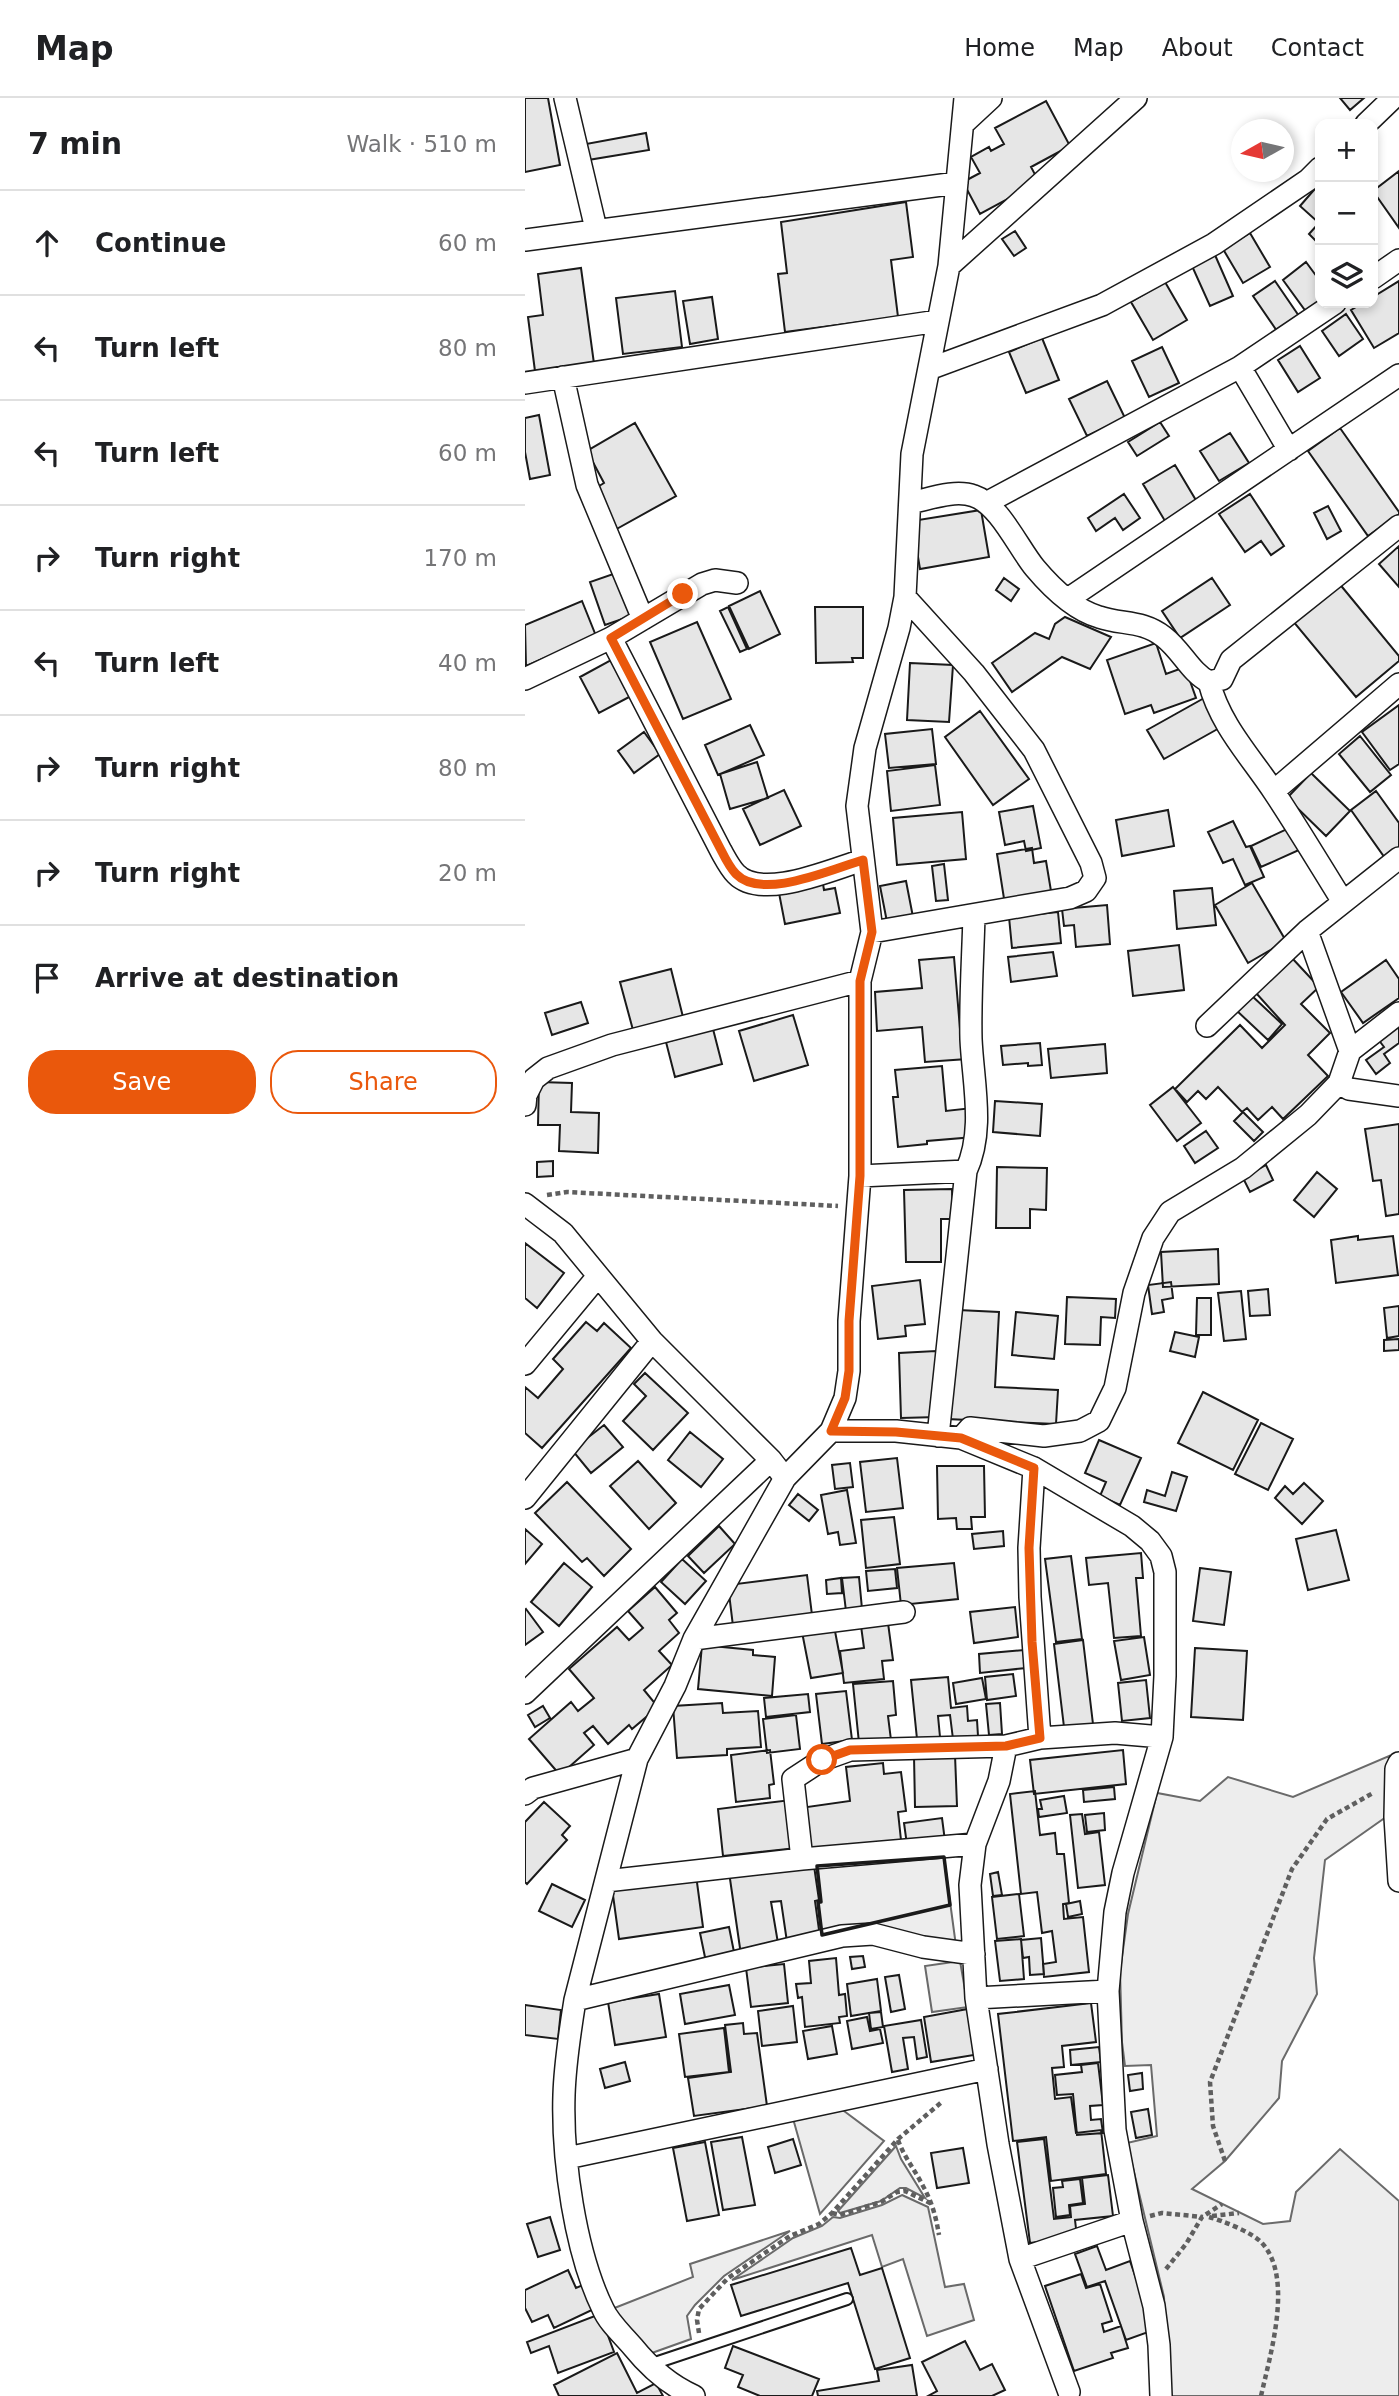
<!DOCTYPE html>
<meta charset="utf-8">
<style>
:root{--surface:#fff;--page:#f2f2f2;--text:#202124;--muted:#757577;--line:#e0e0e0;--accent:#ea580c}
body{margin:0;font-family:"DejaVu Sans",sans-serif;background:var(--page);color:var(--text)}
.controls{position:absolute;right:21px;top:21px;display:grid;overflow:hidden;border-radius:14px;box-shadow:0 4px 10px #0003}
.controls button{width:63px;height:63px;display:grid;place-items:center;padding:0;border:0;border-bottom:2px solid var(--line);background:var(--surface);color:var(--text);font:35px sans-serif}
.compass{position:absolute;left:706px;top:21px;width:63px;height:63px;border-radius:50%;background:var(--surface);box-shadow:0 4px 10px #0003;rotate:262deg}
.stop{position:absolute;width:21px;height:21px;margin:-16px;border:5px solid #ea580c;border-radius:50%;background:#fff}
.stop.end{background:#ea580c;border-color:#fff;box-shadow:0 2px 7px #0008}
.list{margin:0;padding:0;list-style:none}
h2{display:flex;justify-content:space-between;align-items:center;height:91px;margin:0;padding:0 28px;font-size:30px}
h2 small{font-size:23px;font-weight:400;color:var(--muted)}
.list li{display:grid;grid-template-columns:46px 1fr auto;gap:21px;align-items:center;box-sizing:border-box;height:105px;padding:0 28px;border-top:2px solid var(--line)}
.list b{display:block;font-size:26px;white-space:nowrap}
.list em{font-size:23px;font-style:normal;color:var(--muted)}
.actions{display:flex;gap:14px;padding:21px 28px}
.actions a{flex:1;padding:16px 0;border:2px solid var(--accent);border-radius:28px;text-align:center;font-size:24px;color:var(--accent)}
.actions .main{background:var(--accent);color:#fff}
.icon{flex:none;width:38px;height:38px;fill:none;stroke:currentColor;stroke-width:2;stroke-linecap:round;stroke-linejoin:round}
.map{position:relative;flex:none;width:874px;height:2298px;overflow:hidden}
header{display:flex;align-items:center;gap:42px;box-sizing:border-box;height:98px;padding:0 35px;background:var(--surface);border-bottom:2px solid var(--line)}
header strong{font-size:33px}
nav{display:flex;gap:38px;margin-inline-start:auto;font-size:24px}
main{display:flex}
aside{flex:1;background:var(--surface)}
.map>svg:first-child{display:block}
</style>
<header>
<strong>Map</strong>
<nav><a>Home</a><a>Map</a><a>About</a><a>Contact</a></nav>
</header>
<main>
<aside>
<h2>7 min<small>Walk · 510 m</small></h2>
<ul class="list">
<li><svg class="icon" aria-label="ahead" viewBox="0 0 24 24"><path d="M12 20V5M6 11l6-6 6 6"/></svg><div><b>Continue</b></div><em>60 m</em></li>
<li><svg class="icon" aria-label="left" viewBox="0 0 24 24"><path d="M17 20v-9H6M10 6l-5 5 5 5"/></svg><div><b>Turn left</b></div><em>80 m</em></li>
<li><svg class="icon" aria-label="left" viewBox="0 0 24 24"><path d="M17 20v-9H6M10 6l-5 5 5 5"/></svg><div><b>Turn left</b></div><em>60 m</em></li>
<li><svg class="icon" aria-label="right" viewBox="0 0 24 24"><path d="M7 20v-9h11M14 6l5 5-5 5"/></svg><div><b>Turn right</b></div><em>170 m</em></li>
<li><svg class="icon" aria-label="left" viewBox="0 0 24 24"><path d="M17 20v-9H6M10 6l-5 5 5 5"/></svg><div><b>Turn left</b></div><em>40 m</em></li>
<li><svg class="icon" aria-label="right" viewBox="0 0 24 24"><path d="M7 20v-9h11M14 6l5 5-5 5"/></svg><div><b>Turn right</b></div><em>80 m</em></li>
<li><svg class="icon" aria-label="right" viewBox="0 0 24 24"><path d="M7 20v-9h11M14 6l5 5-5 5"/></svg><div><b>Turn right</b></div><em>20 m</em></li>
<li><svg class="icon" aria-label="arrive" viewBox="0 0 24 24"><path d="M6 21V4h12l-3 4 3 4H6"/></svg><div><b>Arrive at destination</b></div></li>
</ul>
<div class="actions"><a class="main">Save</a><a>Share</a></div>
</aside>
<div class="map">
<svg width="874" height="2298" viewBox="0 0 874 2298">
<rect width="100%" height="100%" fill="#fff"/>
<path fill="#ededed" stroke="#6a6a6a" stroke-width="2" d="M864 1658 861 1719 800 1762 789 1860 792 1896 757 1963 754 2000 700 2063 667 2091 738 2126 765 2123 771 2094 815 2051 874 2103V2298H644L639 2199 602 2045 632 2038 626 1967 600 1968 597 1944 595 1873 603 1816 632 1695 675 1703 703 1679 768 1699Z
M419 1759 431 1848 297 1837 293 1804H296L292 1768Z
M435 1863 443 1909 407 1914 400 1868Z
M311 2007 359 2043 295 2116 267 2017Z
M371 2048 376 2061 400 2100 381 2090H375L356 2103 315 2115 313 2113Z
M377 2097 403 2109 420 2189 439 2186 449 2222 402 2238 378 2161 357 2169 347 2137 207 2182 268 2140 297 2128 308 2119 315 2120 357 2107Z
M265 2133 199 2178 170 2207 162 2218 166 2241 124 2256 87 2211 168 2179 165 2166Z"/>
<path fill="#e6e6e6" stroke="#1a1a1a" stroke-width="2" d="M0 0H23L35 67 0 74Z
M815 0H839L825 12Z
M521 3 545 48 506 69 514 84 455 116 438 84 455 75 446 59 464 49 466 53 479 46 470 30Z
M121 35 124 52 63 62 61 46Z
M874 73V130L848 93Z
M795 85V147L784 136 794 125 775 108Z
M381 104 388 159 366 162 373 219 260 234 253 176 262 175 256 124Z
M490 133 501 150 489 158 477 141Z
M725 135 745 169 718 185 698 151Z
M690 157 708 198 685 208 667 168Z
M781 164 795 183V205L782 215 758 182Z
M56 170 70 273 11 281 3 219 18 217 13 176Z
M750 183 776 221 754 236 728 198Z
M874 183V235L849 250 826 212 838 205H848V199Z
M640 184 662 222 628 242 606 204Z
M150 193 157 249 98 256 91 200Z
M187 199 193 241 165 246 158 203Z
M821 216 838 241 814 258 797 233Z
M517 240 534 282 501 295 484 254Z
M775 248 795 280 773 294 753 262Z
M637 249 654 285 624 299 607 263Z
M582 283 600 320 562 338 544 301Z
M14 317 25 377 5 381 0 354V320Z
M635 324 644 338 612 358 603 344Z
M110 325 151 398 88 433 66 393 79 385 62 353Z
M815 330 874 414V416L843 438 783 353Z
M705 335 724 365 694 383 675 353Z
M650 367 672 404 640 423 618 386Z
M599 396 615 420 598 432 590 420 571 433 563 420Z
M725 396 759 448 746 457 736 443 720 454 694 416Z
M803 408 816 433 802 441 789 415Z
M456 412 464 459 395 471 387 423Z
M874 448V489L854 466Z
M94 474 109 517 80 527 65 484Z
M479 480 494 491 486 503 471 492Z
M687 480 705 507 655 540 637 513Z
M813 484 874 558V563L831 599 767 522Z
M235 493 255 536 224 551 204 508Z
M57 503 71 538 1 568 0 527Z
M203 509 222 551 215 554 195 513Z
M290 509H338V560H327L328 564 291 565Z
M540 519 586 539 565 571 537 559 487 594 467 565 510 535 524 541 530 526Z
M172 524 206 601 158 621 125 544Z
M631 545 641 576 660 569 671 600 629 615 626 607 600 616 582 562Z
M86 562 106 598 74 615 55 579Z
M385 565 428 567 424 624 382 622Z
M681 599 698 628 639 661 622 632Z
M874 607V666L865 672 837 634Z
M455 613 504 681 468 707 420 639Z
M225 627 239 657 193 677 180 647Z
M407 631 411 666 364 670 360 636Z
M119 634 135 656 109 675 93 653Z
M835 638 866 677 845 694 814 656Z
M232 664 243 700 205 711 195 676Z
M410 667 415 707 366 713 362 673Z
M786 675 825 713 801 738 762 700Z
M259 692 276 728 235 747 218 711Z
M851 693 874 725V750L860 760 826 712Z
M508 708 516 750 501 753 499 743 480 747 474 714Z
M643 712 649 748 597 758 591 722Z
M437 714 441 761 372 767 368 720Z
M708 723 721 749 725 748 739 779 720 787 708 761 698 765 683 734Z
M764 730 774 752 736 769 726 748Z
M507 750 509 765 521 763 527 799 480 807 472 756Z
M419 766 423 802 411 803 407 768Z
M381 783 388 819 362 824 355 788Z
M727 785 761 843 723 865 690 807Z
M298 786 299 792 310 790 315 815 260 826 254 795Z
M687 790 691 827 652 831 649 793Z
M582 807 585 846 551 849 549 827 539 828 537 811Z
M533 814 536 845 487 850 484 819Z
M654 847 659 892 608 898 603 853Z
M528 854 532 878 486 884 483 859Z
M429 859 435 931H440L442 961 400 964 397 929 352 933 350 894 397 890 394 862Z
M767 860 794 889 776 906 805 935 783 957 803 978 758 1021 747 1009 733 1022 722 1010 717 1014 693 989 681 1001 673 993 662 1004 650 991 715 927 737 950 760 927 731 895Z
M861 862 874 881V900L838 925 816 894Z
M146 871 158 919 108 932 95 884Z
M726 897 757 926 743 942 711 912Z
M56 904 63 925 27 937 20 915Z
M268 917 283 967 229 983 214 933Z
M874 925V945L859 956 865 965 851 976 841 962 859 949 853 941Z
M188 931 197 966 150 979 141 944Z
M515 945 517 967 503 968V965L478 967 476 948Z
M580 946 582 975 526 980 523 951Z
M417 968 421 1013 447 1010 449 1039 402 1043V1046L373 1049 368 999H373L370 972Z
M14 984 47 985 46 1014 74 1015 73 1055 34 1053 35 1027H13Z
M648 989 676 1025 652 1043 625 1007Z
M470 1003 517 1006 515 1038 468 1034Z
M718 1014 738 1034 729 1043 709 1023Z
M874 1026V1116L861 1118 856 1082 848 1083 840 1031Z
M681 1033 693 1050 670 1065 659 1048Z
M28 1063V1078L12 1079V1064Z
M741 1067 748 1082 725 1094 718 1080Z
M472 1069 522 1070 521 1112 505 1111V1130H471Z
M792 1074 812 1091 789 1119 769 1102Z
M427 1091 428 1121H416V1164H381L379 1092Z
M833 1138V1142L868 1138 873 1177 811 1185 806 1142Z
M0 1145 39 1175 12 1210 0 1200Z
M693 1151 694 1186 638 1189 636 1154Z
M395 1182 400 1226 380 1228 381 1238 353 1241 347 1188Z
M646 1184 648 1200 637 1202 639 1214 627 1216 623 1187Z
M743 1191 745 1217 725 1218 723 1193Z
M716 1193 721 1241 699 1243 693 1195Z
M542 1199 591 1201 590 1220 576 1219 575 1247 540 1246Z
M672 1200H686V1237H671Z
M874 1208V1238L862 1240 859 1210Z
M433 1212 474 1214 470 1289 533 1292 531 1326 422 1321Z
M491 1214 533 1218 529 1261 487 1257Z
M61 1224 72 1233 79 1225 106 1250 17 1350 0 1335V1289L13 1300 38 1271 28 1261Z
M650 1234 674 1239 670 1259 645 1253Z
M874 1241V1252L859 1253V1242Z
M411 1253 413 1319 376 1320 374 1255Z
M120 1275 163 1315 128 1352 98 1323 121 1298 109 1286Z
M678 1294 733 1322 708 1372 653 1345Z
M736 1325 768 1341 743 1392 710 1376Z
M79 1327 98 1349 66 1375 47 1352Z
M165 1334 198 1361 176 1389 143 1362Z
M574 1342 616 1360 595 1407 575 1398 581 1384 560 1375Z
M372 1360 378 1410 341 1414 335 1364Z
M113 1363 151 1405 124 1431 85 1388Z
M325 1365 328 1389 310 1391 307 1367Z
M412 1368H459L460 1419H446L447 1431H432L431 1420 413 1421Z
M647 1374 662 1379 651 1413 619 1404 622 1392 640 1398Z
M42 1384 106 1451 79 1478 62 1460 57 1464 10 1415Z
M779 1385 798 1403 777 1426 750 1400 760 1388 768 1396Z
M322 1392 331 1445 315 1447 313 1434 303 1436 296 1397Z
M273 1396 293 1412 284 1423 264 1407Z
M369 1419 375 1466 341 1470 336 1422Z
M194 1428 210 1446 179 1475 163 1458Z
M0 1431 17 1446 0 1466Z
M811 1432 824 1482 783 1492 771 1441Z
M478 1433 479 1448 449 1451 447 1436Z
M616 1455 618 1480H611L616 1538 589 1540 583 1485 564 1487 561 1460Z
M546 1458 557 1541 531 1544 520 1461Z
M157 1461 181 1483 160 1506 136 1484Z
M39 1465 67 1489 34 1528 6 1504Z
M429 1465 433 1501 376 1507 372 1470Z
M675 1470 706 1474 699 1527 668 1523Z
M370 1471 372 1490 343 1493 341 1473Z
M282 1477 287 1517 208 1528 203 1487Z
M334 1479 337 1511 321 1513 317 1480Z
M316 1480 317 1495 302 1496 301 1482Z
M130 1489 152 1515 144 1522 154 1535 134 1553 147 1567 119 1592 133 1609 107 1631 104 1627 83 1646 68 1628 59 1635 69 1647 35 1677 4 1641 46 1604 53 1613 69 1600 44 1571 92 1529 104 1542 118 1530 103 1513Z
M490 1509 493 1539 449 1545 445 1514Z
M1 1511 18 1534 0 1547V1512Z
M363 1525 368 1562 357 1563 359 1581 319 1585 315 1553 339 1550 336 1528Z
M309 1528 318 1575 286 1580 277 1534Z
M619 1539 625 1577 596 1582 589 1543Z
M558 1542 568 1626 539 1629 529 1546Z
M177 1547 228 1552V1557L250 1559 247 1598 173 1591Z
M670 1550 722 1553 718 1622 666 1619Z
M499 1552 501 1570 455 1575 454 1556Z
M488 1576 491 1598 462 1602 460 1579Z
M423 1579 426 1610 442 1608 443 1623 452 1622 453 1638 428 1641 425 1617 413 1618 415 1639 392 1641 386 1582Z
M457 1580 461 1601 431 1606 428 1585Z
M621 1582 625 1620 597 1623 593 1585Z
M368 1583 371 1617 363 1618 366 1642 334 1645 328 1586Z
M321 1593 327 1642 297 1646 291 1596Z
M283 1596 285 1614 241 1619 239 1600Z
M197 1605 198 1615 233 1613 236 1649 202 1651V1657L152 1660 148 1608Z
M475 1605 477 1636 464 1637 461 1606Z
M18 1608 25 1620 10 1629 3 1617Z
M271 1617 275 1651 242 1655 238 1621Z
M245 1652 249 1686 244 1687 245 1700 211 1704 206 1657Z
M598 1652 601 1686 509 1696 505 1662Z
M430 1657 432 1708 390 1709 389 1658Z
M358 1665 359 1676 376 1674 381 1713 373 1714 376 1742 281 1753 275 1710 325 1703 321 1669Z
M589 1689 590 1701 559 1704 558 1692Z
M510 1693 515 1737 530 1735 532 1756H539L544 1805 538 1806 539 1821 558 1819 564 1874 519 1879 518 1866 531 1864 527 1833 517 1835 512 1794 496 1796 485 1696Z
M539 1698 542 1715 514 1719 513 1711H517L515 1702Z
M266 1702 272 1750 198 1758 193 1711Z
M19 1704 45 1728 37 1737 42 1742 2 1786 0 1784V1724Z
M579 1715 580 1732 562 1734 560 1717Z
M557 1716 560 1736 574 1734 580 1787 553 1790 545 1717Z
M417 1720 420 1743 382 1747 379 1725Z
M288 1761 294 1802 290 1803 295 1839 262 1844 256 1803 246 1804 254 1851 216 1857 204 1774Z
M473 1774 477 1797 468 1798 465 1776Z
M171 1777 178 1829 94 1841 87 1790Z
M27 1786 60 1802 47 1829 14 1813Z
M494 1796 499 1838 472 1841 467 1799Z
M555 1803 557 1816 543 1819 541 1806Z
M204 1829 210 1859 181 1864 175 1835Z
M516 1840 519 1876 505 1877 504 1859 498 1860 496 1842Z
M496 1841 499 1881 475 1883 470 1843Z
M338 1858 340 1869 327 1871 325 1859Z
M311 1860 314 1897 320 1896 322 1918 314 1919 315 1925 280 1929 277 1899 273 1900 271 1886 286 1885 284 1863Z
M259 1866 263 1905 226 1909 221 1870Z
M374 1877 380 1911 366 1914 360 1879Z
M352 1881 356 1913 326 1918 322 1886Z
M204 1887 210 1917 160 1926 155 1896Z
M134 1896 141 1939 90 1947 83 1904Z
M566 1905 571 1944 537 1948 539 1969 527 1970 530 2001 546 1999 551 2035 576 2032 581 2076 526 2083 521 2039 488 2043 473 1916Z
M0 1907 36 1912 33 1941 0 1937Z
M268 1908 272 1944 237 1948 233 1913Z
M448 1910 455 1956 406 1964 399 1919Z
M356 1914 358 1929 346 1931 344 1915Z
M342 1919 345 1933 355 1931 358 1945 327 1951 322 1923Z
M396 1922 402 1959 392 1961 389 1939 378 1940 383 1971 367 1974 359 1928Z
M218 1925 219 1936 232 1935 242 2008 169 2018 163 1980 206 1974 200 1927Z
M307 1928 312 1956 283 1961 278 1933Z
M199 1930 204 1974 160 1979 154 1936Z
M574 1949 576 1964 546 1967 545 1952Z
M100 1964 105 1983 80 1990 75 1971Z
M573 1965 578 2007 565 2008 566 2022 576 2021 578 2035 552 2037 548 1996 532 1997 530 1977 557 1974 556 1967Z
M617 1975 618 1991 605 1993 603 1977Z
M623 2011 627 2037 611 2040 606 2014Z
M217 2039 230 2107 198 2112 186 2044Z
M268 2041 276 2067 250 2075 243 2049Z
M519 2041 529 2121 546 2119 545 2108 560 2106 557 2080 583 2077 588 2118 550 2122 552 2139 505 2145 492 2044Z
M180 2044 194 2117 162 2123 148 2050Z
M438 2050 444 2085 412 2090 406 2055Z
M555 2081 558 2105 544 2107 545 2117 531 2119 528 2090 538 2089 537 2083Z
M25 2119 35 2152 13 2159 2 2126Z
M572 2148 581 2172 605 2163 629 2232 601 2242 580 2183 562 2189 550 2156Z
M326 2150 335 2177 357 2170 385 2260 350 2271 323 2185 216 2218 206 2187Z
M43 2172 51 2190 58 2187 69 2211 29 2230 23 2217 7 2224 0 2210V2192Z
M556 2176 561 2190 575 2186 587 2223 577 2226 579 2234 596 2228 603 2250 586 2255 588 2260 549 2273 520 2188Z
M75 2216 89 2254 33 2275 24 2248 6 2255 2 2244Z
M440 2243 455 2272 467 2266 480 2292 467 2298H403L412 2293 397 2264Z
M208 2248 294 2281 287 2298H235L213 2289 218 2277 200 2270Z
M92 2255 112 2295 131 2285 138 2298H34L29 2287Z
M387 2267 392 2298H293L292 2293 354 2283 352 2272Z"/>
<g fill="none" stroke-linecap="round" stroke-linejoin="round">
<g stroke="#1a1a1a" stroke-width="14">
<path id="lane" d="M124 2267 322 2201"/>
</g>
<g stroke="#1a1a1a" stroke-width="24">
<path id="street" d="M40 0 71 131
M438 26 466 0
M841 26 868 0
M0 142 432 85
M424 168 611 0
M848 180 874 162
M715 269 764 352
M404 271 577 207 689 146 783 82 795 70
M38 279 62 387 118 521
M0 285 413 223
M385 405C404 401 430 391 449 398 474 406 494 451 510 470 526 489 550 512 574 519 598 527 617 522 639 539 657 553 665 574 684 584L697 581 706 562 874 428
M461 405 715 269 810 205
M543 501 874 277
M86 540 196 753C200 760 205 770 211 776 237 803 307 771 338 762
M0 581 86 540 177 486 190 482 212 485
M684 584C695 627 726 659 749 694 773 730 795 767 818 804
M749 693 874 586
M782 833 825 953 814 985
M347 834 545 800 561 793 570 780 566 765 509 652 449 575 380 499
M682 928 782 833 874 760
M825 953 874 915
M0 1007 1 997 9 981 23 970 87 947 335 883
M335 1078 441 1073C460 1032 448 985 446 941 445 899 448 858 449 817
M0 1106 38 1135 127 1243 246 1362 260 1380
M0 1266 73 1178
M306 1333H371L436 1340 509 1370 607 1428 625 1443 636 1458 640 1474V1578L637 1639 598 1775 590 1814 583 1893 590 2032 607 2123 629 2208 634 2247 636 2298
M413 1338 441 1073
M436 1340 445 1330 519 1338 555 1333 574 1323 590 1290 609 1195 628 1140 645 1114 718 1070 783 1017 814 985 824 991 874 998
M509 1370 504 1450 505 1499 515 1640
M0 1400 127 1243
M169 1541 379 1514
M0 1595 246 1362
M481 1648 474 1683 450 1746 445 1787 451 1900 473 2046 495 2161 544 2294
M112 1661 50 1902C45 1933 40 1965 39 1997 37 2061 50 2154 78 2211 84 2225 98 2237 108 2249 125 2270 144 2287 169 2298
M874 1665 871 1671 870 1719 874 1783
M0 1696 8 1690 112 1661 150 1588 169 1541 260 1380 306 1333 320 1300 324 1273V1223L335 1078V883L347 834 332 708 340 650 374 530 380 499 387 356 424 168 440 0
M277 1761 268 1681 297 1662 325 1652 481 1648 515 1640 590 1635 637 1639
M81 1783 277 1761 450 1746
M451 1900 583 1893
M50 1902 317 1838 348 1836 398 1849 449 1856
M42 2060 462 1971
M495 2161 607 2123"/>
</g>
<path stroke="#5f5f5f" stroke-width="4.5" stroke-dasharray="5 3.5" stroke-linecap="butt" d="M22 1097 42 1094 313 1108
M373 2042C379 2059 390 2072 398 2088 407 2104 411 2119 414 2137
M700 2063 688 2028 685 1984 767 1771 802 1721 848 1695
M307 2115 315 2117 356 2104 372 2094 380 2093 407 2106
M625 2118 637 2115 678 2119
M687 2118 714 2115
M684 2119C698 2123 727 2134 737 2145 769 2180 745 2257 736 2298
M641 2171 661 2146 677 2119 697 2106
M174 2235 172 2222 174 2211 203 2180 265 2138 294 2126 307 2115 373 2041 418 2003"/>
<use href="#lane" stroke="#fff" stroke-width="10"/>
<use href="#street" stroke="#fff" stroke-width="21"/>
<path stroke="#1a1a1a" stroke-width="3.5" d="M419 1759 425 1807 297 1837 293 1804H296L292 1768Z"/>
</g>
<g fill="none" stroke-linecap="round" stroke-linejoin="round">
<path stroke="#ea580c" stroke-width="9" d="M158 496 86 540 196 752C200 760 205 770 211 776 237 803 307 771 338 762L347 834 335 883V1078L324 1223V1273L320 1300 306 1333 371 1334 436 1340 509 1370 504 1450 507 1544 515 1640 481 1648 325 1652 297 1662"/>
</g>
</svg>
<div class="controls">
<button>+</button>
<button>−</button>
<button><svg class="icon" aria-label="layers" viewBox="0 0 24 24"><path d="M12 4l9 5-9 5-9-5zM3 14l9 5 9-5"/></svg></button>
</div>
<svg class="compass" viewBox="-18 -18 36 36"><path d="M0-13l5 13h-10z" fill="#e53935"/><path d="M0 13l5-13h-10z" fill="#757577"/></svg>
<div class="stop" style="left:297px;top:1662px"></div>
<div class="stop end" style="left:158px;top:496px"></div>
</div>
</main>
